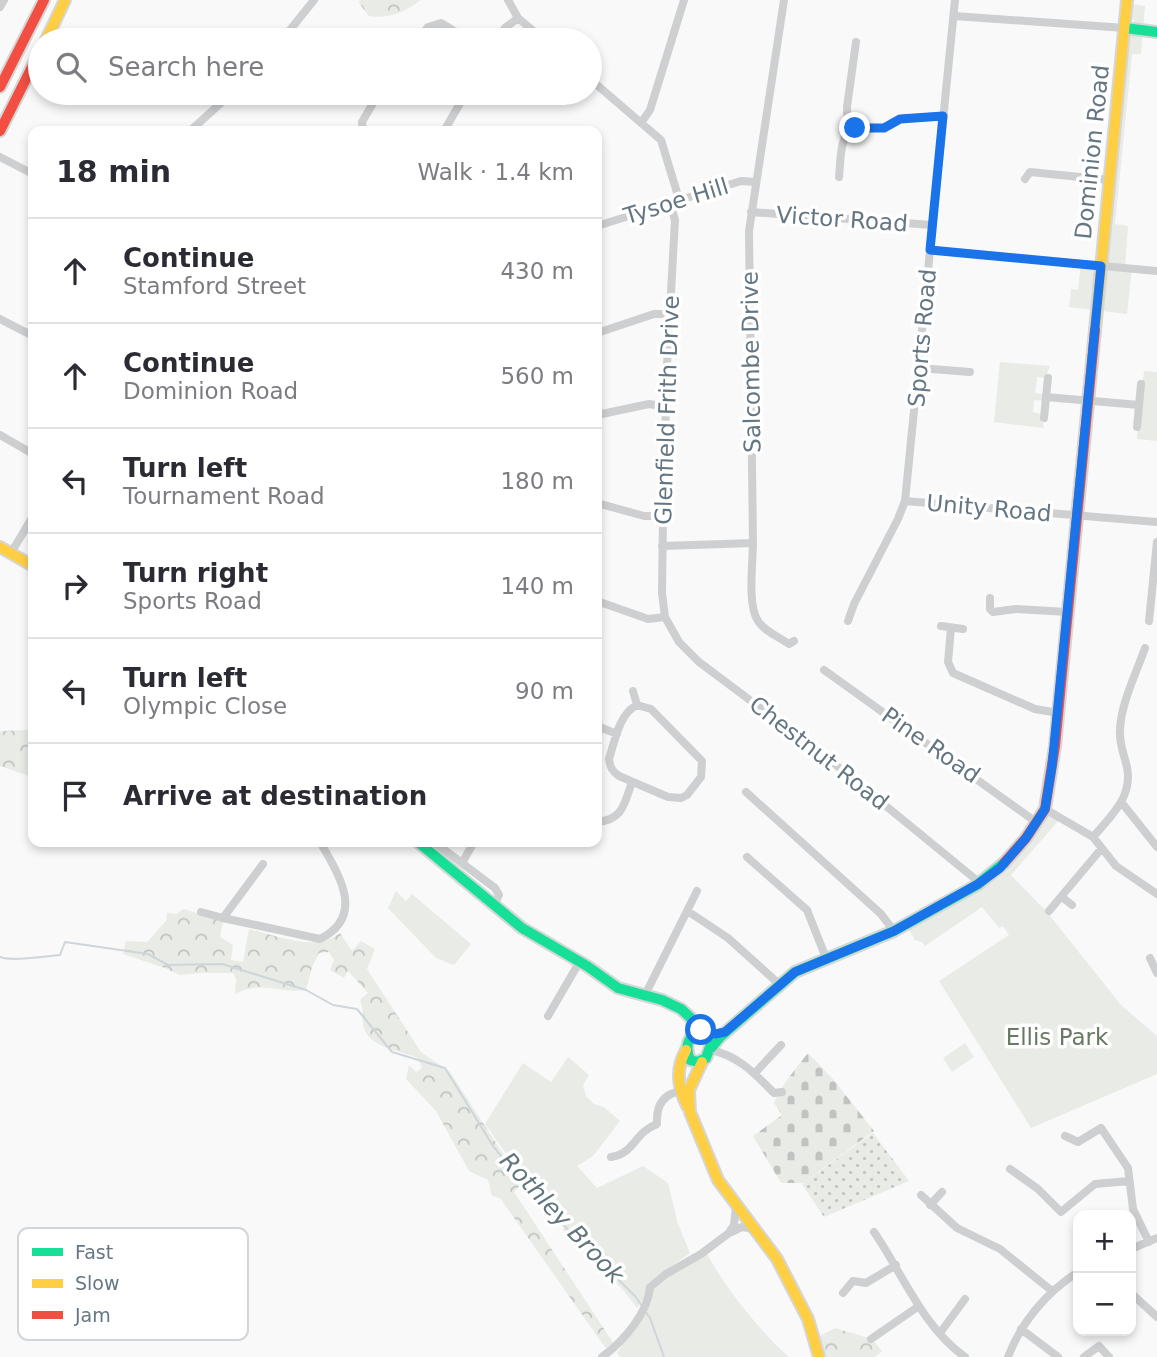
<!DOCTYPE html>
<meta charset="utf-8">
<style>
:root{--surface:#fff;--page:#f7f7f7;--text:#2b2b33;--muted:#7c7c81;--line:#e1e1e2}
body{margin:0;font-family:"DejaVu Sans",sans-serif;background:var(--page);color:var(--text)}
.controls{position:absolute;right:21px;bottom:21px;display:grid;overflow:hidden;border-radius:14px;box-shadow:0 4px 10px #0003}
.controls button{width:63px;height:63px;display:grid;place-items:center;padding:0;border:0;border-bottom:2px solid var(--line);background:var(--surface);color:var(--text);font:35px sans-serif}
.stop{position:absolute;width:21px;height:21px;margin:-16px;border:5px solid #1a73e8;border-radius:50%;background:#fff}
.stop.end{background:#1a73e8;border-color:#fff;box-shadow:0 2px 7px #0008}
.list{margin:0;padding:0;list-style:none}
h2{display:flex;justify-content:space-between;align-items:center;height:91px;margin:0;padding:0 28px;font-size:30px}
h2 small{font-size:23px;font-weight:400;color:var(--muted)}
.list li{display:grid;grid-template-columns:46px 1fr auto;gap:21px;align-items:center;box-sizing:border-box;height:105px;padding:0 28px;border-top:2px solid var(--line)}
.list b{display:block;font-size:26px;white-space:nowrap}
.list p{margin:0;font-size:23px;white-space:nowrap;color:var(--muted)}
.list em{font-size:23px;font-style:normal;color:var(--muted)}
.icon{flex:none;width:38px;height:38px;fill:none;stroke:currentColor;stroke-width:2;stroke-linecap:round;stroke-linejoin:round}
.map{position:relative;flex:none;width:1157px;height:1357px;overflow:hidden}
.search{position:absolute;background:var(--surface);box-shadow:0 4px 10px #0003;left:28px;top:28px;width:574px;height:77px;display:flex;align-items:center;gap:18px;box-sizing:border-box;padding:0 24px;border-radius:38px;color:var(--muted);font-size:26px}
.panel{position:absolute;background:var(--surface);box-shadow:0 4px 10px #0003;left:28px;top:126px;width:574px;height:721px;border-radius:14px}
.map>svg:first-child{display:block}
</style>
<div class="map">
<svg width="1157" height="1357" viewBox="0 0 1157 1357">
<defs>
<pattern id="forest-crowns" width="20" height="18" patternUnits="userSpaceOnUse" patternTransform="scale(1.75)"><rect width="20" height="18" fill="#e8ebe6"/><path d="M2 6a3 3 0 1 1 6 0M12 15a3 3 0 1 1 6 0" fill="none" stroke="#c0c3c0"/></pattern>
<pattern id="cemetery-stones" width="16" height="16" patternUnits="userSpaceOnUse" patternTransform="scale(1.75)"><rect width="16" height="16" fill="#e8ebe6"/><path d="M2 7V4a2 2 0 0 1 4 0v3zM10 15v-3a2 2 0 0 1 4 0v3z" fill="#c0c3c0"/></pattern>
<pattern id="garden-dots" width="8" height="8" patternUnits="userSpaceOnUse" patternTransform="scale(1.75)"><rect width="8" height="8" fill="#e8ebe6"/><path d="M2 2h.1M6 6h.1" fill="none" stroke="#c0c3c0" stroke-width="1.8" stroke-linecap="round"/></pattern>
</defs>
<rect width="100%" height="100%" fill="#f9f9f9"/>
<path fill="#e8ebe6" d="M1131 4 1145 6 1141 54H1132L1115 224 1128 226 1125 267 1132 268 1127 314 1069 307 1071 289 1078 290 1081 263 1101 266 1125 28H1138L1131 15Z
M1000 362 1050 366 1045 378 1037 377 1035 393 1044 394 1043 401 1034 400 1033 412 1040 414 1044 428 994 422Z
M1144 371 1157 372V441L1137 439Z
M1045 809 1060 819 1011 875 1046 911 1121 1005 1157 1036V1074L1031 1128 939 981 1009 935 1003 926 999 928 982 907 925 946 922 942 915 940 906 925 1000 868Z
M396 891 406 901 412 894 471 944 454 965 436 958 388 908Z
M965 1043 974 1057 952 1072 943 1058Z
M568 1057 589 1075 583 1085 586 1096 594 1104 604 1107 620 1121 593 1156 577 1166 597 1188 643 1166 668 1183 678 1224 690 1253 647 1284 645 1297 637 1308 625 1292 563 1230 566 1224 528 1185 485 1124 523 1063 551 1082Z
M707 1254C725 1287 760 1332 789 1357H620L617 1353 651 1303 653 1289 668 1277Z"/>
<path fill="url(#forest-crowns)" d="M360 0H421C405 12 389 19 369 16L359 3Z
M32 730 29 776 0 766V731Z
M184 909 223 922 220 937 233 945 231 960 243 962 249 929C277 935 315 953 340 933L352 951 361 941 375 949 367 969 421 1052 450 1072 522 1183 514 1192 614 1344 607 1350 500 1198 492 1196 488 1180 469 1171 436 1111 406 1079 409 1065 416 1072 422 1068 418 1058C400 1050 365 1048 363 1023 362 1013 364 1011 360 1000L368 993 348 971 344 978 330 970 334 960 329 952 319 953 312 967 306 990C280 994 262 980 235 994L236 979 233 973H201L179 975 165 968 123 954 126 941 147 942 166 921 167 913 176 914Z
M835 1328 872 1339 882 1351 875 1357H824L818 1337Z"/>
<path fill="url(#cemetery-stones)" d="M808 1053 833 1079 874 1131 803 1183H781L753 1136 782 1115 774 1103C782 1084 795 1070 808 1053Z"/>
<path fill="url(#garden-dots)" d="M873 1133 909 1181 824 1217 802 1184Z"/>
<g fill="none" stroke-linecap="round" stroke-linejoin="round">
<path stroke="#ced6d9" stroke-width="2" d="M0 957C11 962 45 956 60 955L65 942 148 954 168 965 222 964 306 990 333 1005 357 1009 392 1052 445 1068 493 1146 528 1190 635 1296 642 1306
M645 1311 650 1318 664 1357"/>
<g stroke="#d5d6d7" stroke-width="14">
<path id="fast" d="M1125 28 1157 32
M418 842 522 928 587 966 618 988 662 1000 681 1009 705 1031
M698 1030 705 1031 711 1044 706 1058 698 1062 690 1060C685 1047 687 1039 698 1030Z
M711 1048 720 1037 795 972 894 931 977 885 1004 863"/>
</g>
<g stroke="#d5d6d7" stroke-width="14">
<path id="slow" d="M46 40 65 0
M1095 330 1127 0
M0 547 33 566
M686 1050C675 1070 678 1086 687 1106
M702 1062 689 1090 690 1112 718 1180 777 1259 808 1319 819 1357"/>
</g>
<g stroke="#d5d6d7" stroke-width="14">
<path id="jam" d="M0 87 44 0
M0 131 40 51
M1004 863 1026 838 1045 809 1055 746 1095 330"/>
</g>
<path stroke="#cecfd0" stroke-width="8" d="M508 0 518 18 544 40
M0 7 4 0
M954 16 1125 28
M282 40 314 0
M418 40 428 27 441 23 469 40
M497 40 505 28 518 18
M856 42 847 107V114L855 128H884L900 119 943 116
M590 79 661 140 679 199
M641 123 650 110 684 0
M190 131 232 93
M363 131 362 122 379 93
M444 131 466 93
M0 157 33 174
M839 177C841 160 839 138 853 126
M1025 179 1030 172 1110 180
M670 203 675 220 667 365 663 516 662 593 665 617 679 642 699 662 826 757 974 878 978 884
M751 212 932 225
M597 226 741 181 756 182
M930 250 1157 271
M0 319 33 336
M597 333 654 314H670
M919 368 970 372
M1046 397 1048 378
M597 415 649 404 667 407
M1044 418 1046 397 1139 405
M1137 427 1141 384
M0 435 33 454
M905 501 1157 522
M597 503 644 516H663
M753 543C753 562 747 605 758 621 764 631 779 637 789 644L794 641
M662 546 753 543 749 231 784 0
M11 553 33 516
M990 598V609L993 612 1016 609 1068 612
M597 601 648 619 665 617
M848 621 854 604 898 519 905 501 955 0
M1149 621 1157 542
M941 626 963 629
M951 628 948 662 953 673 1035 709 1058 713
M824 670 1036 822
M633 691 637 705
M637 705 651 709 702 761 701 777 687 795 681 798 668 797 619 776C612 771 610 767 609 759 615 740 619 714 637 705Z
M597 726 617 734
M746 792 881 914 894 931
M1122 803 1157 847
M1045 809 1093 837 1116 866 1157 894
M597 822C623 820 624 804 632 782
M1093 837C1111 816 1133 797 1127 767 1124 754 1119 744 1120 730 1121 703 1136 674 1145 648
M434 842 495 888 499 895 494 905
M747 857 807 910 826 958
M462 863 474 842
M263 864 223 918 320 939C366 916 339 875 320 842
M1062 897 1072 905
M1049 911 1102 848
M201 912 223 918
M692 914 728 938 779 984
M1150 958 1157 973
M644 997 697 891
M548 1016 580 961
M711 1050C739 1056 755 1074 774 1093L782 1092
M755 1073 781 1045
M1065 1136 1078 1142 1101 1128 1128 1168 1133 1209 1149 1242
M611 1157C634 1154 634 1133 657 1124 656 1107 662 1094 681 1091
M1010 1169 1038 1189 1061 1212 1095 1184 1129 1181
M921 1195 957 1228 1000 1249 1052 1291
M930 1205 942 1192
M730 1231 734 1225 736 1207
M874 1232C903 1274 922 1326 965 1357
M1131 1249 1157 1238
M843 1293 853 1281 866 1283 896 1265
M1131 1293 1157 1317
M1021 1329 1058 1357
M940 1333 965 1299
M871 1339 919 1306
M602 1357C623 1342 648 1313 650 1287L666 1274 701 1254 729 1233 742 1227 754 1229
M1008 1357C1021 1322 1047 1292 1078 1272
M1084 1357 1099 1346 1109 1357"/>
<use href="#fast" stroke="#16e098" stroke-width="10"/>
<use href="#slow" stroke="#ffcf43" stroke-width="10"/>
<use href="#jam" stroke="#f24e42" stroke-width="10"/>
</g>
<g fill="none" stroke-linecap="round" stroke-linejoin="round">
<path stroke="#1a73e8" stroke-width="9" d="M701 1030 715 1034 725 1032 795 972 894 931 978 884 1000 868 1026 838 1045 809 1052 766 1101 266 930 250 943 116 900 119 884 128H855"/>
</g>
<g text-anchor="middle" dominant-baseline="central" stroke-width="7" stroke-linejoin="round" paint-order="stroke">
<g font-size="23" fill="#657683" stroke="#fff">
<text transform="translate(1092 152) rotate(-84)">Dominion Road</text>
<text transform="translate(676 201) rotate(-17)">Tysoe Hill</text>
<text transform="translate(842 219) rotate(4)">Victor Road</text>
<text transform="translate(922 338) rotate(-85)">Sports Road</text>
<text transform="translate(751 362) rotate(-91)">Salcombe Drive</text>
<text transform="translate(667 410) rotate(-88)">Glenfield Frith Drive</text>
<text transform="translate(989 508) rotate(5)">Unity Road</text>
<text transform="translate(931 745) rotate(35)">Pine Road</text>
<text transform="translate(819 753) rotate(38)">Chestnut Road</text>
</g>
<g font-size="23" fill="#687a64" stroke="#fff">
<text x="1057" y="1037">Ellis Park</text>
</g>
<g font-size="24" font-style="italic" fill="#60757c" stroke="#fff">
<text transform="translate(562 1218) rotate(47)">Rothley Brook</text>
</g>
</g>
<rect x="18" y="1228" width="230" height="112" rx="10" fill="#fff" stroke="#d1d6da" stroke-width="2"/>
<rect x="32" y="1248" width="31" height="8" fill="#16e098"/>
<rect x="32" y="1279" width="31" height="9" fill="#ffcf43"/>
<rect x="32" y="1311" width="31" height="8" fill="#f24e42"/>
<g font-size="19" fill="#657683">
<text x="75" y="1259">Fast</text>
<text x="75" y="1290">Slow</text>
<text x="75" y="1322">Jam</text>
</g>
</svg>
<div class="controls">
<button>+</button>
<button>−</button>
</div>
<div class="stop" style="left:701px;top:1030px"></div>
<div class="stop end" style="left:855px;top:128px"></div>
<div class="search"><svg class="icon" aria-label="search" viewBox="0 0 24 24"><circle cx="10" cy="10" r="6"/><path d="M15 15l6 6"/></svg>Search here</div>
<section class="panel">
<h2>18 min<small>Walk · 1.4 km</small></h2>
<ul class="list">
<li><svg class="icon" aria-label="ahead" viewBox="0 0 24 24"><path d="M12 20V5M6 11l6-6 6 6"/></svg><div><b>Continue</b><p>Stamford Street</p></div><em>430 m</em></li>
<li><svg class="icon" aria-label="ahead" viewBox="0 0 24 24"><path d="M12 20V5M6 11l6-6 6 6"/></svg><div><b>Continue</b><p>Dominion Road</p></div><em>560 m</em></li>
<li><svg class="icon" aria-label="left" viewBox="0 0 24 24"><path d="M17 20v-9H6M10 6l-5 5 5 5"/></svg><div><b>Turn left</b><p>Tournament Road</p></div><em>180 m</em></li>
<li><svg class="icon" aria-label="right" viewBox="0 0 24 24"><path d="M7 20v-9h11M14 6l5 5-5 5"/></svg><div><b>Turn right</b><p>Sports Road</p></div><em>140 m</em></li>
<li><svg class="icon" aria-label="left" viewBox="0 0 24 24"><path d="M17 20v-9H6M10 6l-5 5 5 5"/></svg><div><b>Turn left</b><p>Olympic Close</p></div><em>90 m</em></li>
<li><svg class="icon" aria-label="arrive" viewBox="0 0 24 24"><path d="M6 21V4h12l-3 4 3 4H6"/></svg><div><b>Arrive at destination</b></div></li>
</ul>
</section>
</div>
